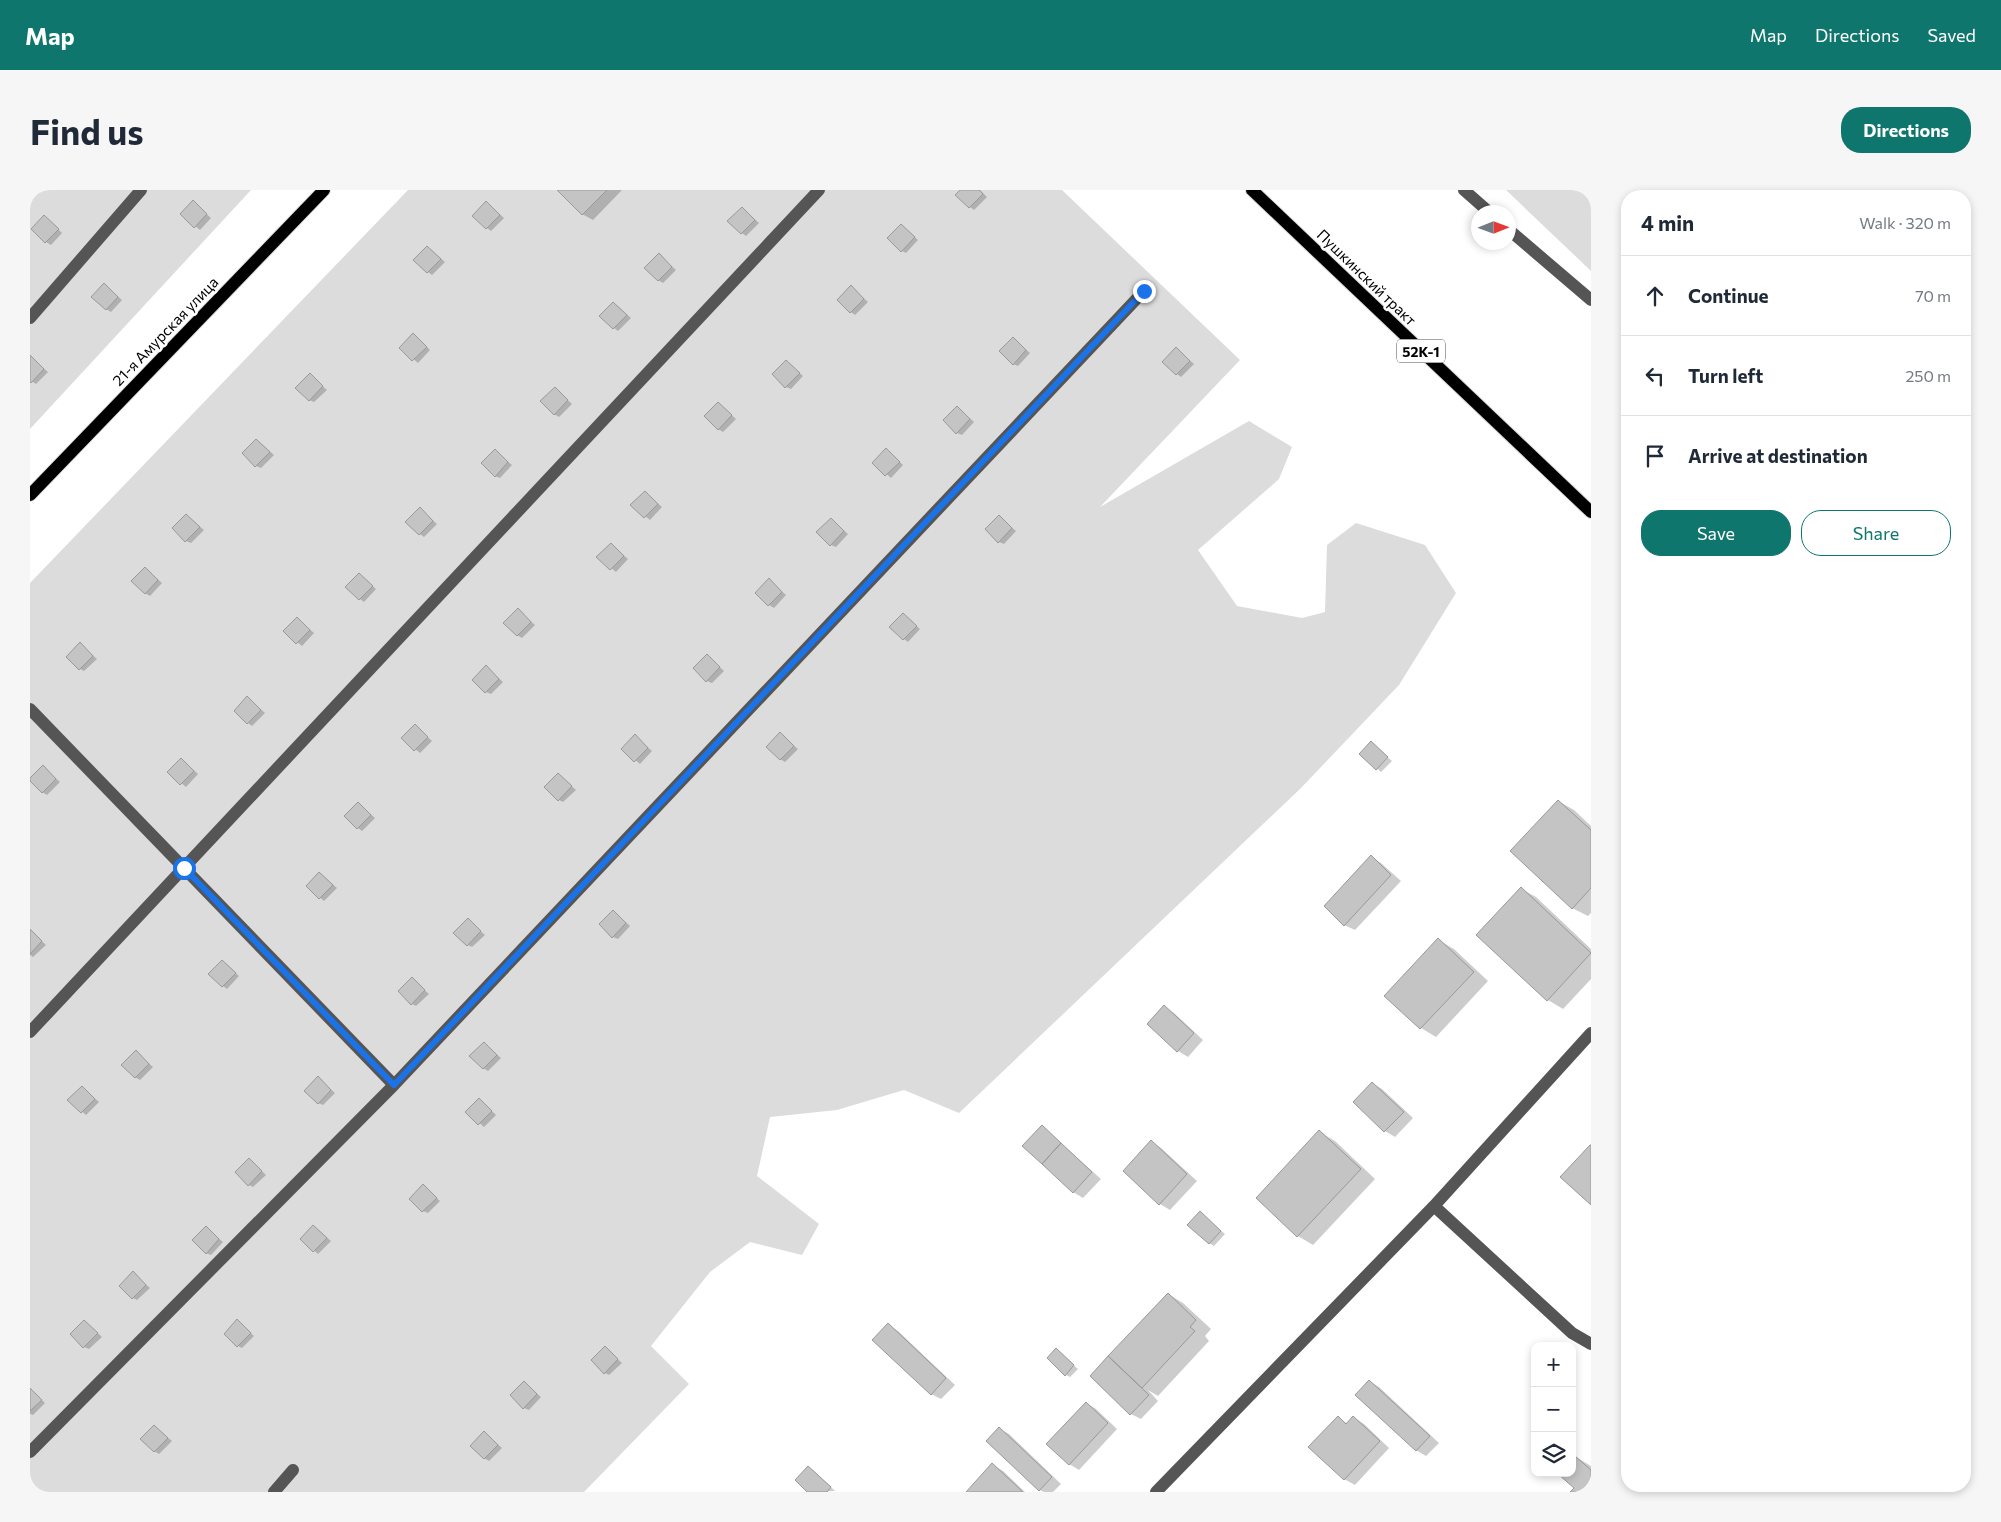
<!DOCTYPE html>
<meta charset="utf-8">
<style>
:root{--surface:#fff;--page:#f6f6f7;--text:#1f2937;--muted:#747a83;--line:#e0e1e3;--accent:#0f766e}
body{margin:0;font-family:Commissioner,sans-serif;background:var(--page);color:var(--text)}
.controls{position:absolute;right:15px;bottom:15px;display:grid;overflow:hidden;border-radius:10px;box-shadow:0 2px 8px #0003}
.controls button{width:45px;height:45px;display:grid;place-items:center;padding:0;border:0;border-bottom:1px solid var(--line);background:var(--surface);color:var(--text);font:25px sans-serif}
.compass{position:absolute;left:1441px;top:15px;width:45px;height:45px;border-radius:50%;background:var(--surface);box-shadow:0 2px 8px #0003;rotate:89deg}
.stop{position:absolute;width:15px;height:15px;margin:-11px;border:4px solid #1a73e8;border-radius:50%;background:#fff}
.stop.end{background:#1a73e8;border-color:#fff;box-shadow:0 1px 5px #0008}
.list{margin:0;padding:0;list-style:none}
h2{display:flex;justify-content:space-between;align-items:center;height:65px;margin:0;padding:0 20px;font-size:21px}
h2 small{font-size:16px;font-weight:400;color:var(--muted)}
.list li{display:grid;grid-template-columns:32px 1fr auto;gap:15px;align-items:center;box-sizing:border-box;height:80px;padding:0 20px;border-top:1px solid var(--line)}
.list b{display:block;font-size:19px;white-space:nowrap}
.list em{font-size:16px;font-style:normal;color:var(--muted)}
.actions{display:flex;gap:10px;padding:15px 20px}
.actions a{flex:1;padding:11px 0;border:1px solid var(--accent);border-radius:20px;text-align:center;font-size:18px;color:var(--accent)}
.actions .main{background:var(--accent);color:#fff}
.icon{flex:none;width:28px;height:28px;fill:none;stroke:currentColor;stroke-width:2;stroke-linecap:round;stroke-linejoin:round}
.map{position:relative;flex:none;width:1561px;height:1302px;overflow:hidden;border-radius:20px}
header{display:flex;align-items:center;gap:30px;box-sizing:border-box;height:70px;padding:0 25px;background:var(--accent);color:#fff}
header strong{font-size:24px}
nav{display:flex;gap:28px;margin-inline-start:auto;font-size:18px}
.intro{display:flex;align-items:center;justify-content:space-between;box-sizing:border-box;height:120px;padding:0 30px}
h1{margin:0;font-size:35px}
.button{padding:12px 22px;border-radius:20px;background:var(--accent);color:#fff;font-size:18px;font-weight:700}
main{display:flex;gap:30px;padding:0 30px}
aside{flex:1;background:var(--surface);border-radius:20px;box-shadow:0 2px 8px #0003}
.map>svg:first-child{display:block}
</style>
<header>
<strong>Map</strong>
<nav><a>Map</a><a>Directions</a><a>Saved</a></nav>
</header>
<div class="intro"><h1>Find us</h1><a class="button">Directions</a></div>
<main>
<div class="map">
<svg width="1561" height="1302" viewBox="0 0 1561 1302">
<rect width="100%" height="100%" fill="#fff"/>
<path fill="#dcdcdc" d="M0 0H221L0 239Z
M378 0H1032L1210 170 1070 317 1219 231 1262 257 1249 289 1168 360 1207 416 1272 428 1295 422 1297 355 1326 333 1395 355 1426 403 1369 495 1271 598 929 923 874 900 807 920 740 927 727 986 789 1034 772 1065 720 1052 680 1082 621 1156 659 1194 554 1302H0V393Z
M1476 0H1561V81Z"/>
<path fill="#0003" d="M529 0H592L563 30 552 24Z
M932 0H950L957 7 944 20 940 17Z
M163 12 181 28 170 40 151 24Z
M457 13 474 28 461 41 457 38Z
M712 18 729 33 716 46 712 43Z
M19 30 32 43 21 55 16 52Z
M872 36 888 50 876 63 872 61Z
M398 57 415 72 402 85 398 82Z
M629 65 646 80 633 93 628 90Z
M74 94 92 110 81 122 76 119Z
M821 97 838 112 825 125 821 122Z
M584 113 601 128 588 141 584 138Z
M388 148 400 160 388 173 371 158Z
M983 148 1000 163 988 176 983 174Z
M1147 159 1164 174 1151 187 1147 184Z
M0 167 18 182 6 194 0 190Z
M756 171 773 186 761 199 756 197Z
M280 185 297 200 284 212 279 210Z
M529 202 542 214 529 227 524 224Z
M689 214 706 229 693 242 688 239Z
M927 217 944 232 932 245 927 243Z
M227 250 244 265 231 278 226 276Z
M857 260 873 275 861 288 844 273Z
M465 261 482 275 470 288 465 286Z
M615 302 632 317 620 330 602 315Z
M390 319 407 334 394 347 390 344Z
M157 326 174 340 161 353 156 351Z
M969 327 986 341 974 354 969 352Z
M801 329 818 344 806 357 801 355Z
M581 354 598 369 586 382 568 367Z
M115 378 132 393 120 406 115 403Z
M329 384 346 399 334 412 330 409Z
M739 390 756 405 744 418 739 415Z
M488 420 505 435 492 448 487 445Z
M873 424 890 439 878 452 874 449Z
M267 428 284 443 272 456 254 441Z
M50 454 67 469 54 481 50 479Z
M677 465 694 481 682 493 677 491Z
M456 477 473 492 461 504 456 502Z
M218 508 235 523 222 536 218 533Z
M385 535 402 551 390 563 372 548Z
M750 544 768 559 755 572 750 569Z
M605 546 622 561 610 574 592 559Z
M1341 553 1362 571 1351 582 1330 564Z
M151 569 168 584 156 597 138 582Z
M13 577 30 592 17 605 12 602Z
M529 585 546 600 533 612 529 610Z
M1528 611 1544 620 1561 636V723L1558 726 1542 718Z
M328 613 345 628 332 641 328 638Z
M1341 667 1351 673 1371 691 1325 740 1314 735Z
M290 683 307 698 294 711 277 696Z
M1491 699 1506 707 1561 759V789L1533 819 1518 810 1448 745Z
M583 721 600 736 588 749 583 747Z
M438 730 455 745 442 757 438 755Z
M0 740 16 755 3 767 0 765Z
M1408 750 1424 759 1458 791 1406 847 1391 838Z
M193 771 209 786 197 799 193 796Z
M382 789 399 804 386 816 382 814Z
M1134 817 1144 823 1173 850 1158 867 1148 861Z
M454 853 471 868 458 881 453 878Z
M106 862 123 877 110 890 105 887Z
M288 888 305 903 293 915 288 913Z
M1342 893 1352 899 1383 928 1365 947 1355 941 1324 912Z
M52 897 69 912 56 925 39 910Z
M449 909 466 925 454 937 437 922Z
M1289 942 1305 951 1345 989 1283 1055 1268 1046Z
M1121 952 1131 958 1167 991 1140 1020 1130 1014Z
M1036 958 1071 989 1053 1008 1043 1002Z
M219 969 236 985 223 997 219 995Z
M393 996 410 1011 398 1023 393 1021Z
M1170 1023 1195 1044 1184 1056 1179 1053Z
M284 1036 301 1051 288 1064 271 1049Z
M176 1038 193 1052 181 1065 176 1063Z
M103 1083 120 1098 107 1110 103 1108Z
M1138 1104 1153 1113 1181 1139 1175 1146 1179 1151 1128 1206 1118 1200 1128 1211 1111 1229 1101 1224 1062 1186Z
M55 1131 72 1147 59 1159 54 1157Z
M208 1131 224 1146 212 1158 208 1156Z
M858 1135 868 1141 925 1195 911 1209 901 1204Z
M575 1158 592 1173 579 1185 575 1183Z
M1027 1160 1048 1179 1040 1187 1036 1185Z
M1339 1191 1349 1197 1409 1253 1396 1266 1386 1260Z
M494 1192 511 1207 499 1220 494 1218Z
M0 1199 15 1213 3 1225 0 1224Z
M1056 1213 1066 1219 1087 1239 1049 1280 1039 1274Z
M1308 1228 1318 1234 1324 1228 1334 1234 1359 1258 1325 1295 1314 1289Z
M124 1236 142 1251 129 1264 124 1261Z
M969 1239 979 1244 1031 1294 1023 1302H1014L1010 1300 958 1251Z
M455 1243 472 1258 459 1271 454 1268Z
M1546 1267 1561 1276V1302H1542L1545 1298 1530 1284 1542 1283Z
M963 1275 973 1281 995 1302H938Z
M778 1277 783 1280 805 1301 779 1302Z"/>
<path fill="#c4c4c4" stroke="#999" d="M527 0H577L552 25Z
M930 0H949L953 4 939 18 925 5Z
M163 10 177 24 164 38 150 24Z
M456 11 470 25 456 39 442 26Z
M712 17 725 30 711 44 697 31Z
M14 25 29 39 15 53 1 39Z
M871 34 885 47 871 62 857 48Z
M397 56 411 69 397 83 383 70Z
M629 63 642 77 628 91 614 78Z
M74 93 88 107 76 120 61 107Z
M821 95 834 109 820 123 807 110Z
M583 112 597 125 583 139 569 126Z
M383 143 397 157 382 171 369 158Z
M983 147 996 160 983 175 969 161Z
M1146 157 1160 171 1146 185 1132 172Z
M0 165 14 179 1 193 0 191Z
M756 170 770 183 755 198 742 184Z
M280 183 293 196 279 211 265 198Z
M525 197 538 210 524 225 510 211Z
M688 212 702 225 688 240 674 226Z
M927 216 940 229 926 244 913 230Z
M226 249 240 262 225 277 212 263Z
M856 258 870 272 855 286 842 273Z
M465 259 478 272 465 287 451 273Z
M615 301 628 314 614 328 600 315Z
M390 317 403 331 389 345 375 332Z
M156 324 170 337 155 352 142 338Z
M969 325 982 338 968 353 955 339Z
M801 328 814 341 800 356 786 342Z
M581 353 594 366 580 380 566 367Z
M115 377 128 390 115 404 101 391Z
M329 383 343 396 329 410 315 397Z
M739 388 752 402 738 416 725 403Z
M488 418 501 432 487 446 473 433Z
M873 423 887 436 873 450 859 437Z
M267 427 280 440 266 454 253 441Z
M50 452 63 466 49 480 36 467Z
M677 464 690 477 676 492 663 478Z
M456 475 469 489 455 503 442 490Z
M217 506 231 520 217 534 204 521Z
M385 534 398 547 384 561 371 548Z
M750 542 764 556 750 570 736 557Z
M605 544 618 558 604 572 591 559Z
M1341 551 1358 567 1346 580 1329 564Z
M151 568 164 581 150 595 137 582Z
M13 575 26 589 12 603 0 591V588Z
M528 583 542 596 528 611 514 597Z
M1528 610 1561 640V698L1542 719 1480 661Z
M328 612 341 625 327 639 314 626Z
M1341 665 1361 685 1314 736 1294 716Z
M289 682 303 695 289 709 276 696Z
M1491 697 1561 763 1517 811 1446 745Z
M583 720 596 733 582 748 569 734Z
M438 728 451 741 437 756 423 743Z
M0 739 12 751 0 764Z
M1408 748 1444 782 1390 839 1354 806Z
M192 770 206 783 192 797 178 784Z
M382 787 395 800 381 815 368 801Z
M1134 815 1164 843 1147 862 1117 834Z
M454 852 467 865 453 879 439 866Z
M106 860 119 874 105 888 91 875Z
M288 886 301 900 288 914 274 901Z
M1342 892 1374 922 1354 942 1323 912Z
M52 896 65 909 51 923 37 910Z
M449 908 462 921 448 935 435 922Z
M1012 935 1031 953 1012 974 992 956Z
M1289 940 1331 979 1267 1047 1226 1008Z
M1121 950 1157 984 1129 1015 1093 981Z
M1031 953 1062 982 1043 1003 1012 974Z
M1560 955H1561V1015L1530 987Z
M219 968 232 981 218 996 205 982Z
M393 994 407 1008 392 1022 379 1009Z
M1170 1021 1191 1041 1179 1054 1157 1035Z
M283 1035 297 1048 283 1062 270 1049Z
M176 1036 189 1049 176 1064 162 1050Z
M103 1081 116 1095 102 1109 89 1096Z
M1138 1103 1166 1130 1160 1137 1165 1141 1112 1198 1078 1166Z
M207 1129 221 1143 207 1157 194 1144Z
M54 1130 68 1143 53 1158 40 1144Z
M858 1133 916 1188 901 1205 842 1150Z
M575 1156 588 1169 574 1184 561 1170Z
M1026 1158 1044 1175 1035 1186 1017 1168Z
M1078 1166 1119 1205 1100 1225 1060 1186Z
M1339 1190 1400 1246 1386 1261 1325 1205Z
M494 1191 507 1204 493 1219 480 1205Z
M0 1198 12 1210 0 1221Z
M1056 1212 1078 1233 1039 1275 1016 1254Z
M1308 1226 1316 1234 1323 1226 1350 1251 1314 1290 1278 1257Z
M124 1235 138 1248 124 1262 110 1249Z
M969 1237 1022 1287 1009 1301 956 1251Z
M454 1241 468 1255 454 1269 440 1256Z
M1545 1266 1561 1280V1302H1540L1544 1298 1528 1284 1542 1283V1269Z
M962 1273 993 1302H936Z
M778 1276 801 1297 797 1302H777L765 1290Z"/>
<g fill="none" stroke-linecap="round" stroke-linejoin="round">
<g stroke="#dbdbdb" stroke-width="14">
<path id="major" d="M1222 0 1561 322
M0 305 294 0"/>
</g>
<path stroke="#555" stroke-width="12" d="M1434 0 1459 22
M1478 39 1561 110
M0 128 111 0
M0 519 364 895
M0 842 789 0
M1404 1016 1542 1143 1561 1154
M0 1262 364 895 1114 101
M244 1302 263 1280
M1126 1302 1404 1016 1561 843"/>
<use href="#major" stroke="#000" stroke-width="12"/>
</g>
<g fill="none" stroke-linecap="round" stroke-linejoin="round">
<path stroke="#1a73e8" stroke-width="6" d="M154 678 364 895 1114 101"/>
</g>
<g text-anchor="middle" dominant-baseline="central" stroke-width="5" stroke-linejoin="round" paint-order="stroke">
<rect fill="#fff" stroke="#4c4c4c" stroke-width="1" x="1367" y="149.5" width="48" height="23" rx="4"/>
<g font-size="14" font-weight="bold" fill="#000">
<text x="1391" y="161">52К-1</text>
</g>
<g font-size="15" fill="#000" stroke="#fff">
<text transform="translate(1337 87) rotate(44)">Пушкинский тракт</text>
<text transform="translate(135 141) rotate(-46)">21-я Амурская улица</text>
</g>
</g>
</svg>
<div class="controls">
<button>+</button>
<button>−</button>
<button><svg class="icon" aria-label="layers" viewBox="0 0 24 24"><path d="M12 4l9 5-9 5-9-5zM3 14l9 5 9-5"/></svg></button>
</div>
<svg class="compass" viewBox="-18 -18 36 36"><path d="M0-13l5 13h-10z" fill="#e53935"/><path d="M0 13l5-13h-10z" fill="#747a83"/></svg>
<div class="stop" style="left:154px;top:678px"></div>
<div class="stop end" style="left:1114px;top:101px"></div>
</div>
<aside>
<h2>4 min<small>Walk · 320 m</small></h2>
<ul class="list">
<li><svg class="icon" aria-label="ahead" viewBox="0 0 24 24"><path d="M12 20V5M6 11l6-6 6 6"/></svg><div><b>Continue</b></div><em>70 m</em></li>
<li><svg class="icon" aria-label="left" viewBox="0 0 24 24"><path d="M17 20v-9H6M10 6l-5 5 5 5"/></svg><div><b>Turn left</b></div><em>250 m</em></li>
<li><svg class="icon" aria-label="arrive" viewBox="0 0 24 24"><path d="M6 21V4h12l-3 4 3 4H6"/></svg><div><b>Arrive at destination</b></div></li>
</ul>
<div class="actions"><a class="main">Save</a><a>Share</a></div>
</aside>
</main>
